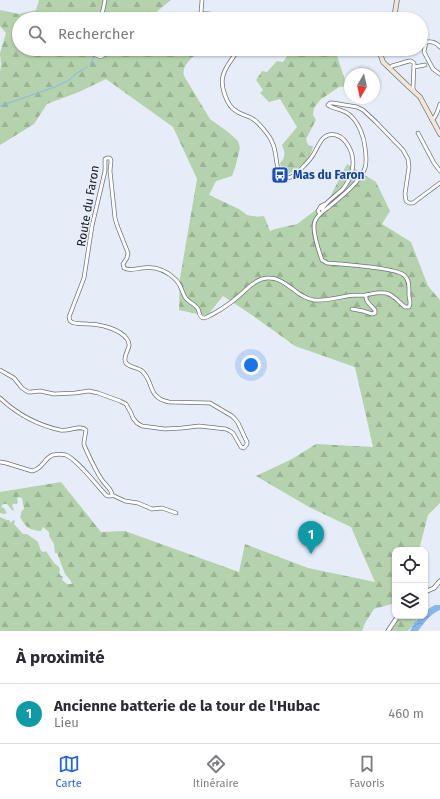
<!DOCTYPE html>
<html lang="fr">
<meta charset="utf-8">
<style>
:root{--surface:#fff;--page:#f2f2f3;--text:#2b2b33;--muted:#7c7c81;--line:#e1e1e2;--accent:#2563eb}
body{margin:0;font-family:"Fira Sans",sans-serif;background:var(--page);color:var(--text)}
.controls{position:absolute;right:12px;bottom:12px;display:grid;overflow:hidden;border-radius:8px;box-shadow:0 1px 3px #0004}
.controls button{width:36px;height:36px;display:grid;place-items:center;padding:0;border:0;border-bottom:1px solid var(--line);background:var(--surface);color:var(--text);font:20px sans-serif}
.compass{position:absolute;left:344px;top:68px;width:36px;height:36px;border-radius:50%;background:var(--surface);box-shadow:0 1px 3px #0004;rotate:189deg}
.you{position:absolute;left:251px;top:365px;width:14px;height:14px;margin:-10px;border:3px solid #fff;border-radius:50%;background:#1a73e8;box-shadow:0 0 0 6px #1a73e833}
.badge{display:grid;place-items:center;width:26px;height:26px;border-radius:50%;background:var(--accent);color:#fff;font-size:13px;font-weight:700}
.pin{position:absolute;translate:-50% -33px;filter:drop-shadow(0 1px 2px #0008)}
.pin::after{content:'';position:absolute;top:21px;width:14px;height:12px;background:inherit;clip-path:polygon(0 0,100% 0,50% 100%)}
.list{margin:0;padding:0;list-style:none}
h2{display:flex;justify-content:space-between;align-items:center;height:52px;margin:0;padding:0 16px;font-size:17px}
h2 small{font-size:13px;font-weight:400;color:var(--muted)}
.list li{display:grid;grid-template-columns:26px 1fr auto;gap:12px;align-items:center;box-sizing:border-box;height:60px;padding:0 16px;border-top:1px solid var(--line)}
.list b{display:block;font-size:15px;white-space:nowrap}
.list p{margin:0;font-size:13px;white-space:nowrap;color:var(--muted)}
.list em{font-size:13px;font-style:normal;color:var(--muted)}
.icon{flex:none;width:22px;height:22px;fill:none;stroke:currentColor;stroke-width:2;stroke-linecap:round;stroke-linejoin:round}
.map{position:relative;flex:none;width:440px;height:631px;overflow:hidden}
.search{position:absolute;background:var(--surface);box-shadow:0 1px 3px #0004;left:12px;right:12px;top:12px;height:44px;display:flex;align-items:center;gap:10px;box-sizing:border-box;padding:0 14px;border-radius:22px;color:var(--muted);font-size:15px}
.sheet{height:112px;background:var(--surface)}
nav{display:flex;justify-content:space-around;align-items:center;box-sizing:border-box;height:56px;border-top:1px solid var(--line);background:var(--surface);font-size:11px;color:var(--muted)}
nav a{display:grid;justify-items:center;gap:2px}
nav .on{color:var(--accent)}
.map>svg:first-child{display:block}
</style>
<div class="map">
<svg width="440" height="631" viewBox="0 0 440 631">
<defs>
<pattern id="forest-firs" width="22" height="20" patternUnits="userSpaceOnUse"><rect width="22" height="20" fill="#b4d2ac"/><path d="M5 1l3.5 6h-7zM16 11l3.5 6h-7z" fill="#9ab493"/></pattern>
<pattern id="water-waves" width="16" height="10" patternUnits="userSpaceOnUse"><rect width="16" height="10" fill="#89b7eb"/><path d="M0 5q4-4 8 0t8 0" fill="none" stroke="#759dc9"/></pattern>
</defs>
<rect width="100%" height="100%" fill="#e6edf8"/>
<path fill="url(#forest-firs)" d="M39 0H171L155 13 148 15 150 19H19V49H198V52C191 59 181 66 184 76L210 119 228 132 238 141 240 148 235 168 232 176 216 181 209 195 239 209 247 215 258 217 264 216 270 231 275 229 297 224 328 201 347 164 376 182 390 211 382 224 411 242 428 286 440 300V503L428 515 419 550H395V603L374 609 365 623 362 631H0V517L7 520H9L11 523 13 520 15 521 14 524 23 534H27L38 542 41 551 44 552 46 551 54 563 59 567 60 570 59 572 60 575 63 577 62 580 67 584H72L71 581 65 574 57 553H55L54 544 49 536V532L43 527 41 531C28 530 26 527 20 517L21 515V512L24 509 22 498 18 497 17 499 18 502 17 504H13L12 506 14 509 13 511 12 510 7 504H3L1 507 4 508 7 513 4 514 0 513V492L61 482 101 532 125 531 239 572 245 544 308 568 375 582 351 527 309 507 256 476 292 459 316 444 373 447 355 367 295 346 249 313 223 296 207 316 179 310 180 278 197 179 173 127 106 79 79 92 47 104 34 124 0 145V73L1 64 0 53 6 33 0 26V10L19 14 36 10Z
M289 49H335L339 62 347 86 339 87 320 100 314 108 313 115 316 120 306 139 308 145 313 147C312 151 311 154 309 157 307 161 291 175 286 174 282 173 281 167 280 163 286 157 285 152 282 145L297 127 280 99 269 102 260 93 263 90 256 80 262 71 267 72 277 61 283 62 290 52Z
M401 616H417L416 621 408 631H391L394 625Z"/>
<path fill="url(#water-waves)" d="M435 605H440V610C430 614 424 623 418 631H410L414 623 421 616H425V612L431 607Z"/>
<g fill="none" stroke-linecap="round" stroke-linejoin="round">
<path stroke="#89b7eb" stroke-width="1" d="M117 19 118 18
M96 54 99 49
M90 65 94 56
M0 106 55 87 69 80 77 73 87 67"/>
<g stroke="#6f747e" stroke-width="4.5">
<path id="minor" d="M201 13 202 0
M99 19 103 10 105 0
M179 19C197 14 208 10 225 19
M440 47C436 42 432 41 426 42L424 52 433 69 440 74
M91 49 93 54 101 57 113 49
M238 49C234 58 225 66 223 76 220 86 227 106 236 111 241 115 247 115 253 119 258 122 270 136 272 142 278 153 274 168 283 177 286 177 289 178 291 177 297 174 310 160 313 155 319 146 321 132 336 135 343 137 346 142 349 147 357 162 352 178 342 190 335 196 327 201 322 209L323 211
M414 67 425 65
M390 68 392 66 409 61H411L414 63 413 88 414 91
M328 105 330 103H333L357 107 363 110 376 122 403 150 408 159 409 167 405 194 406 201 409 203H413L440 183
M432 120C437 116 438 110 440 104
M418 133 434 163 440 171
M320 214 318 211 321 206 325 204
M352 309 363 311 372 314 375 313V310C371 305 365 302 366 295
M0 370 14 378 22 388 28 392H31L40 391 54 394 75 393 89 391 98 393 120 401 126 404 131 413 133 418 137 423 142 426 165 429 182 428 199 426 226 429 230 431 233 433 241 447 244 448 247 444V442L238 423 235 419 232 416 210 403 169 402C147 398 154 381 142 371 137 367 125 367 125 360 124 352 133 347 127 339 120 329 100 324 88 324 82 323 75 325 70 321L69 317 84 278 92 226 105 171V159L107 158H110L111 161 110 171 115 218 117 225 128 253 127 258 123 264 124 268C129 271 135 269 142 268 154 266 166 270 175 279 181 284 181 290 185 297 188 302 195 304 198 309 200 313 199 318 204 318 207 318 210 315 213 314 222 309 232 302 240 295 247 289 252 282 262 279 285 273 295 298 314 300 326 301 335 298 347 296 353 295 359 295 365 295 372 294 381 291 389 294 395 297 400 303 405 307H409C412 302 408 298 409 292 409 286 409 279 404 275 396 268 341 264 327 263L322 260C319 251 311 230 315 221 318 214 324 211 330 206 341 197 360 182 365 168 367 162 366 154 365 147 364 137 359 124 352 117 344 108 334 110 328 105
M0 398C17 414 37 425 60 430 69 432 80 424 86 430L84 442V445C89 456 95 470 102 480 105 485 112 489 112 495L111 496H107C97 486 78 460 66 455 62 454 57 454 53 455 44 458 43 469 32 471L6 463 0 462
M112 495 125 501 138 503 152 509 162 508 176 513"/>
</g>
<g stroke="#6f747e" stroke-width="5">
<path id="tertiary" d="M425 592 434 588 440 581
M388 631 398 616"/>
</g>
<g stroke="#6f747e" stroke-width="5.5">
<path id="secondary" d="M392 19 395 12 397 0
M382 49 381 56 383 62 408 86 420 97 440 134"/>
</g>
<use href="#minor" stroke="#fff" stroke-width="3"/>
<use href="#tertiary" stroke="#fff" stroke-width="3.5"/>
<use href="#secondary" stroke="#f2e6d4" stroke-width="4"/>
</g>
<defs>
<g id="bus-square" transform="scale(0.9)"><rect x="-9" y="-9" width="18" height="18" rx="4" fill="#1a4fb4" stroke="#e6edf8"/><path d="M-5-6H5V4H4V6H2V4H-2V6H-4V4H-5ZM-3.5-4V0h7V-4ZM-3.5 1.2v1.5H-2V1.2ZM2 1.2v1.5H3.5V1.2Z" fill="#fff"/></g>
</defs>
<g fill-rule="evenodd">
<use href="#bus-square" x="280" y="175"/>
</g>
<g text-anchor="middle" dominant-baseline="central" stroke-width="3" stroke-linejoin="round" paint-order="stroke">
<g font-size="12" font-weight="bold" fill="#164399" stroke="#e6edf8" text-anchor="start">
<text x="293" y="175">Mas du Faron</text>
</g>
<g font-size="12" fill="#15181b" stroke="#e6edf8">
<text transform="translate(88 206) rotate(-80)">Route du Faron</text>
</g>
</g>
</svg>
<div class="controls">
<button><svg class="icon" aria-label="locate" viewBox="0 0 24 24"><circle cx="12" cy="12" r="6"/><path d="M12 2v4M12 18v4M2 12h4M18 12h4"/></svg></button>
<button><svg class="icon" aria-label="layers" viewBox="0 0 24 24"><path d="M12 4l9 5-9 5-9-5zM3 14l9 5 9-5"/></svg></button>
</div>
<svg class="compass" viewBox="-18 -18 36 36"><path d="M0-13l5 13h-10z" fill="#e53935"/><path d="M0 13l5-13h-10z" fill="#7c7c81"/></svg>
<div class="you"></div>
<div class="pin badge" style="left:311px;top:554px;background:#0f9aa8">1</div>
<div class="search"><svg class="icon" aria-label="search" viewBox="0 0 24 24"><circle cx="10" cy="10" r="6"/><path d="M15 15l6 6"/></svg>Rechercher</div>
</div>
<section class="sheet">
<h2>À proximité<small></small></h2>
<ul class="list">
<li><span class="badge" style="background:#0f9aa8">1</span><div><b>Ancienne batterie de la tour de l'Hubac</b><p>Lieu</p></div><em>460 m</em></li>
</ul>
</section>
<nav>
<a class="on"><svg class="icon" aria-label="map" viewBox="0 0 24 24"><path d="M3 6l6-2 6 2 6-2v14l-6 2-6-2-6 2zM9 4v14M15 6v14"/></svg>Carte</a>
<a><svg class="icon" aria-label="directions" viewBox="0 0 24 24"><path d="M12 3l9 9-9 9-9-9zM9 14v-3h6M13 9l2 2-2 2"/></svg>Itinéraire</a>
<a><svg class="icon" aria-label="saved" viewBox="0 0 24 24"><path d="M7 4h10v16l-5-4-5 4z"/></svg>Favoris</a>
</nav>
